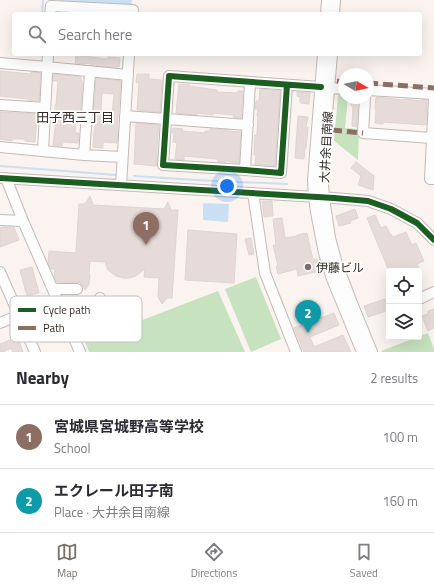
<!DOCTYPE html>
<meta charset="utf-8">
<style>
:root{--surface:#fff;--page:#f7f7f7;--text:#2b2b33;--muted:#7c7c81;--line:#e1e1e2;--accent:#79706d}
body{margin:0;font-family:"Titillium Web","Noto Sans JP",sans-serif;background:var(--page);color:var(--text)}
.controls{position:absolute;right:12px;bottom:12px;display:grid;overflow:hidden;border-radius:4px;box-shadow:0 4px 16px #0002}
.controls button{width:36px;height:36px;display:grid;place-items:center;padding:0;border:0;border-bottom:1px solid var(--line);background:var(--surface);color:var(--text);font:20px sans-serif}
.compass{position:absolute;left:338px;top:68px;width:36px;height:36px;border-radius:50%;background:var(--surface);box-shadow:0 4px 16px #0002;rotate:99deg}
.you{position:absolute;left:227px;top:186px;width:14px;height:14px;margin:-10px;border:3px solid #fff;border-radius:50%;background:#1a73e8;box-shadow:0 0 0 6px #1a73e833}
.badge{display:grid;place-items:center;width:26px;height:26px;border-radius:50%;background:var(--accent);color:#fff;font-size:13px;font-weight:700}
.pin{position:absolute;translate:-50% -33px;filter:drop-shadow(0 1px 2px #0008)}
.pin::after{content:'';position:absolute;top:21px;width:14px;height:12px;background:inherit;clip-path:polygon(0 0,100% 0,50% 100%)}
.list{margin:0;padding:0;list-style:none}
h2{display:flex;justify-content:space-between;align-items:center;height:52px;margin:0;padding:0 16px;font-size:17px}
h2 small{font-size:13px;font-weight:400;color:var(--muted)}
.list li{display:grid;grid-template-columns:26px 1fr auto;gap:12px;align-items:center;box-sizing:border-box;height:64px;padding:0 16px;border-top:1px solid var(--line)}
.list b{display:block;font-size:15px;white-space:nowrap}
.list p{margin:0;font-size:13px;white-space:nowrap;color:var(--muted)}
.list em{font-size:13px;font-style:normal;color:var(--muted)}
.icon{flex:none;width:22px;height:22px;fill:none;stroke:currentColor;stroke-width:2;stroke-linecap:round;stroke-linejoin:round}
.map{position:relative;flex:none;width:434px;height:352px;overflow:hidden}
.search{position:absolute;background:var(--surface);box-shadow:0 4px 16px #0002;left:12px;right:12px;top:12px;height:44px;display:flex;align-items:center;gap:10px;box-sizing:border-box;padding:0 14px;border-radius:4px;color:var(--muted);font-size:15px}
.sheet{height:180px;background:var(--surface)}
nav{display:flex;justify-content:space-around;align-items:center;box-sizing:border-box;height:56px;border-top:1px solid var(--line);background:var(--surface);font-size:11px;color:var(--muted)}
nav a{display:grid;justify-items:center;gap:2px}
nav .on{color:var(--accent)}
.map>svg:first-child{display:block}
</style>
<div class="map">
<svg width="434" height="352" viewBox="0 0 434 352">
<rect width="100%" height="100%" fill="#faf3f0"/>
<path fill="#c6e2be" d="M341 91 344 92V98H348L345 128 359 129 358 160 334 141 338 96Z
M256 277 281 339 251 352 225 289Z
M218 291 245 352H89L85 342Z
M428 333 434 349V352H382L381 351Z"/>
<path fill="#cadff1" d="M59 0H132L131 6 59 2Z
M203 203 229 204 228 222 203 220Z"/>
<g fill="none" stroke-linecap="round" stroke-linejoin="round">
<path stroke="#cadff1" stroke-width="2" d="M42 14 43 0
M0 166 116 175
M134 176 196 180 287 184"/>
</g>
<path fill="#e7dbd9" stroke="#ddd5d3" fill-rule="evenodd" d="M76 55 107 59 108 57 120 58 119 67 100 66 85 63V64L75 63Z
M0 71 31 74V72L41 73 39 101 28 100V99L0 96Z
M54 74 81 77V81H82V89L80 119 76 118 75 133H79L78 143 63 142 62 146 53 145 55 128V105H56L58 81H53Z
M137 74H149V79L162 80 160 112 137 110 139 83 136 82Z
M96 78 121 81 117 130H118L117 143 103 142V148L93 147 94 131 96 120H93ZM102 93 114 94 112 114 101 112Z
M179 84 190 85 189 86 217 90V92L238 93V91H243L241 118 233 117 234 115 213 113V115L197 113V115L176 113Z
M260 89 280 91 275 166 255 164 256 155H254L255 135H257L258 116H257L258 109H255L256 101H259Z
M297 92 310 93 309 104 300 103V97L297 96Z
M376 97 404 100V99L422 101V100H427L426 125 383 122V124L375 123 376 109H375Z
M351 98H358L357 127 352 126 353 106 351 105Z
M0 112 37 114 35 142 25 141V139H12V141L0 139Z
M298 116 308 117 306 127H308L306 148H305L304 159 295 158Z
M136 123 159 125 157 146V166L134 164Z
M173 128 183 129 182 131 205 133V131H209L210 129 228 130V131L241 132 239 163 226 161V162H218V159L184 156V160L175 159 177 143 173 142 174 133H172Z
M356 162 374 176 373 190 358 185 361 176 351 168Z
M90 196 93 205 164 209 168 202 171 210H178L172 298H167L162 304 158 297 159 278 144 277 145 269 136 276 129 278H123L116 276 108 270 105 262 90 261 89 275H90L89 284 85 290 79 281V283L57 282 54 276 55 269H51L48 263 49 251 76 253 79 204H85Z
M262 201H272L273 216 264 217Z
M355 209 358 218 350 221 351 223 339 226 336 216Z
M375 215 381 228 386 226 390 234H391L393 237 406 232 412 245 416 243 424 261 417 264 420 271H389L367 218Z
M282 218 285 238 297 236V235L307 233 313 260 317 259 319 271 298 276 297 269 278 274 276 266H278L273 245H276L273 219Z
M2 227H14L19 240 0 247V228Z
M188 230 237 234 234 283 185 280Z
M251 238 254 254 249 255 245 239Z
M32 267 39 293 27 296 20 270Z
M385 299 389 310 368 317 364 306Z
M434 309V328L428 331 422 316 428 314V311Z
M334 313 339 325 310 337 314 347 343 335 351 352H303H304L294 328Z
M18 337 23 352H13L11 348 3 352H0V344Z"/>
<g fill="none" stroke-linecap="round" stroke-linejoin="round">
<g stroke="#c2bab6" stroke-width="12">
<path id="minor" d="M50 14 51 6 133 10 132 14
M326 14 327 0
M334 14 335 0
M323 54 313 180 314 197 316 212 324 253 332 279 362 352
M332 54 323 161V185L324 198 330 238 337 264 352 303 372 352
M0 63 47 67 128 75
M287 85 281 173 245 170 163 165 169 76 321 87
M329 88 344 89
M368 90 434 94
M365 98 363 133 432 138
M434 98 430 179H434
M0 105 45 108
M125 116 248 125
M0 147 84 155 122 157
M43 151 48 54
M84 155 90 72
M245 170 250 83
M0 178 334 198 368 201 391 209 417 223 434 240
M6 178 23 221 80 352
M121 185 129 54
M253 193 265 273 296 352
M0 220 23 221
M0 272 35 352
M53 289H77
M419 299 434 292
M0 323 57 299
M68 325 83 317 100 298"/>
</g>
<use href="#minor" stroke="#fefdfd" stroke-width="10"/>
<path stroke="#8d6e63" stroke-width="5" stroke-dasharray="10 5" stroke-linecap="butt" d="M337 81 344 82
M368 83 434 88
M332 130 363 133"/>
<g stroke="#fff" stroke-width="8">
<path id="cycleway" d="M287 85 281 173 245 170 163 165 169 76 321 87
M0 178 334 198 368 201 391 209 417 223 434 240"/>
</g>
<use href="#cycleway" stroke="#1b5e20" stroke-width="6"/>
</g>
<circle fill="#79706d" stroke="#fff" stroke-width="1.5" cx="308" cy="267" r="4"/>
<g text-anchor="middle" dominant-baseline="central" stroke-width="3.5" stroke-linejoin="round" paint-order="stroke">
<g font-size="12" fill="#342a26" stroke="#fff">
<text transform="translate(326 147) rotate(-87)">大井余目南線</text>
</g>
<g font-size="12" fill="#342a26" stroke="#fff" text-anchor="start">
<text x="316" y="267">伊藤ビル</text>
</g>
<g font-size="13" fill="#342a26" stroke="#fff">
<text x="75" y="117">田子西三丁目</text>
</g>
</g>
<rect x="10" y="296" width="132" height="46" rx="6" fill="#fff" stroke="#c2bfbe" stroke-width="1"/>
<rect x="18" y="308" width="18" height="4" fill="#1b5e20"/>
<rect x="18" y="326" width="18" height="4" fill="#8d6e63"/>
<g font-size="11" fill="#342a26">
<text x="43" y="314">Cycle path</text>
<text x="43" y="332">Path</text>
</g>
</svg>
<div class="controls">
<button><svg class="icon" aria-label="locate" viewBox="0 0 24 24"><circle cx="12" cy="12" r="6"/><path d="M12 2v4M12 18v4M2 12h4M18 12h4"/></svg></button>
<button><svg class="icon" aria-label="layers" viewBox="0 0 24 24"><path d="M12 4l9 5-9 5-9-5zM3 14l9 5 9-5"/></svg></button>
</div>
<svg class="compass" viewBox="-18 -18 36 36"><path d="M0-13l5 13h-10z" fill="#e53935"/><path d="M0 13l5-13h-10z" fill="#7c7c81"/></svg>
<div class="you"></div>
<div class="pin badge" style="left:146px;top:245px;background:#8d6e63">1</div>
<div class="pin badge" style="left:308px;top:333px;background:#0f9aa8">2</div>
<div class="search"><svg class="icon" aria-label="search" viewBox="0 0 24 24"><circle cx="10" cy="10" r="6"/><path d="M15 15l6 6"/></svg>Search here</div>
</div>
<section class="sheet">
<h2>Nearby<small>2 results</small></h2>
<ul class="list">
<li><span class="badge" style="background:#8d6e63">1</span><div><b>宮城県宮城野高等学校</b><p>School</p></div><em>100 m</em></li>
<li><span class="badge" style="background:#0f9aa8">2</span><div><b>エクレール田子南</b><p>Place · 大井余目南線</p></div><em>160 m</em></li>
</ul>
</section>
<nav>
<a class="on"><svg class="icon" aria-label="map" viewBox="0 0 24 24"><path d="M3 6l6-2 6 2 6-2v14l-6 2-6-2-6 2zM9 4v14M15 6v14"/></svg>Map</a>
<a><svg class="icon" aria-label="directions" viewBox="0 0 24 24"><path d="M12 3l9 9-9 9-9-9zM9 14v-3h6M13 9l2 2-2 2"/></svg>Directions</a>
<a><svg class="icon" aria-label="saved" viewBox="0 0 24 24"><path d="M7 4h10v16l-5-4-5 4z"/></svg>Saved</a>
</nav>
